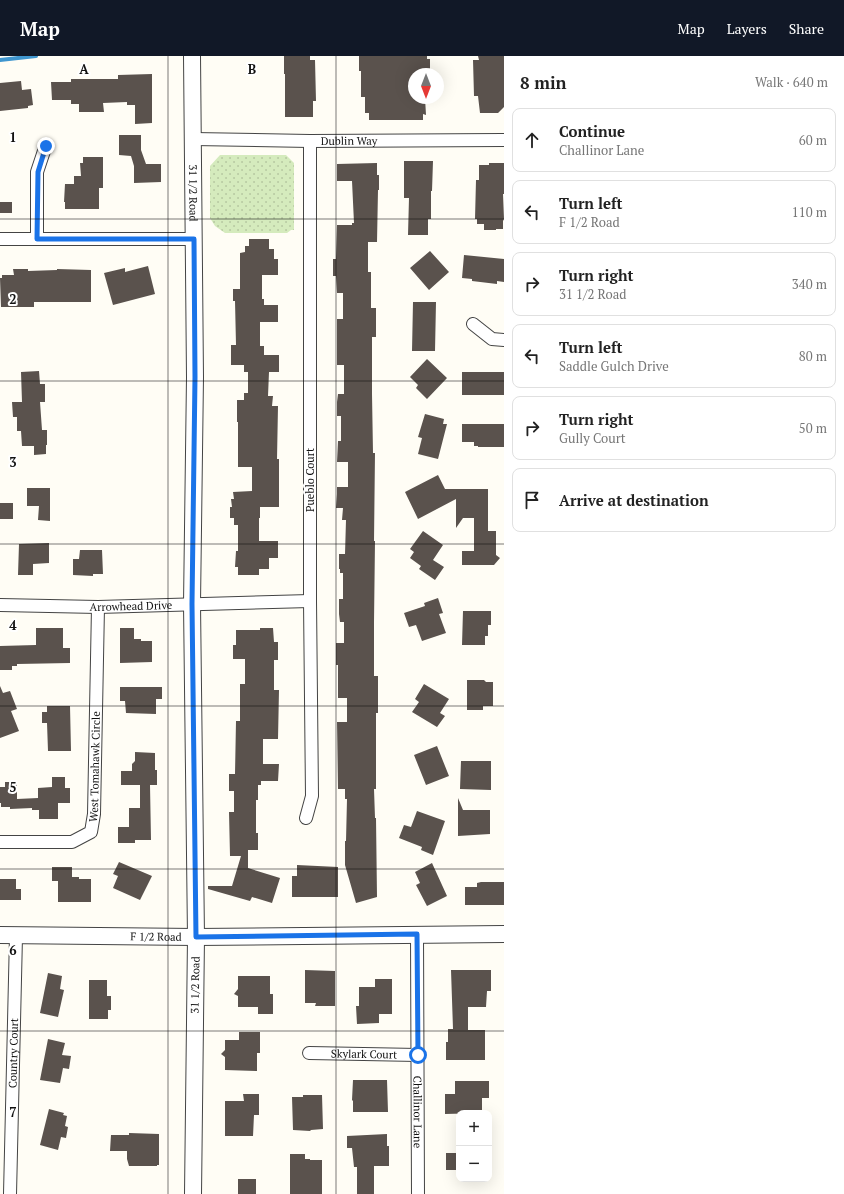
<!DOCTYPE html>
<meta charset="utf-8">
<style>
:root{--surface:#fff;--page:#f2f2f2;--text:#222;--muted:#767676;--line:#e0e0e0;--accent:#111827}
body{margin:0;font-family:"PT Serif",serif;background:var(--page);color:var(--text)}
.controls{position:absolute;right:12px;bottom:12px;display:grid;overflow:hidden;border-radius:8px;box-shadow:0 4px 16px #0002}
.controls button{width:36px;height:36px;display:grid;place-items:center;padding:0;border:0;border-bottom:1px solid var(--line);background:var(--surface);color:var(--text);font:20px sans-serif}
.compass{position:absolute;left:408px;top:12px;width:36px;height:36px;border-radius:50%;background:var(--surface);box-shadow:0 4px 16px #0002;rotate:180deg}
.stop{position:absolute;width:12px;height:12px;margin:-9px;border:3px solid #1a73e8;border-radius:50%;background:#fff}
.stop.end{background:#1a73e8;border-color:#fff;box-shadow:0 1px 4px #0008}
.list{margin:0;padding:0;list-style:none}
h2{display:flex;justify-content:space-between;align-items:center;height:52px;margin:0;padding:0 16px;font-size:17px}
h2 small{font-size:13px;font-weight:400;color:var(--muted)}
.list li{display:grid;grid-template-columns:26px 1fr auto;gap:12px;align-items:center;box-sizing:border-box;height:64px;margin:0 8px 8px;padding:0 8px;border:1px solid var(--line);border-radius:8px}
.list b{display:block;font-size:15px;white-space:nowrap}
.list p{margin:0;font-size:13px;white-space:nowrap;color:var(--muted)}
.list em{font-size:13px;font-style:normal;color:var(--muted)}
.icon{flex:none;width:22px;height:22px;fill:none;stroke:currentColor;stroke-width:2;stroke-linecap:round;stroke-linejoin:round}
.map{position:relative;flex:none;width:504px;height:1138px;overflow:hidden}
header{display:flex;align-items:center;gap:24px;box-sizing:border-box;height:56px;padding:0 20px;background:var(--accent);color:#fff}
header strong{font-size:19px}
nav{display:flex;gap:22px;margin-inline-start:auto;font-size:14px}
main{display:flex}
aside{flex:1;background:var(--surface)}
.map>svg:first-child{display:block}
</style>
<header>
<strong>Map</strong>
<nav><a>Map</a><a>Layers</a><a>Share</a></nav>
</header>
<main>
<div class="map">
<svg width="504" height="1138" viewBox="0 0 504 1138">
<defs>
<pattern id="grass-dots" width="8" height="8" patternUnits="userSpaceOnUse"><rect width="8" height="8" fill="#d5ebbd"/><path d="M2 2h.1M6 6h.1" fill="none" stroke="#b6c8a1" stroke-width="1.8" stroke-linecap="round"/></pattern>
</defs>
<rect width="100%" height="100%" fill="#fffdf5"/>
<path fill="url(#grass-dots)" d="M220 99H286L294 107V174H291L287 177H225L215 170 210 162V110Z"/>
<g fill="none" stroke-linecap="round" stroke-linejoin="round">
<path stroke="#3f96cf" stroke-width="4" d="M0 4 36 0"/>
</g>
<path fill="#5a524d" d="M284 0H310V4H315L316 45H313V61H285V18H284Z
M359 0H427V3H430V18H414V42H425L426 59 423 58V64H369V57H365V41H361V15H359Z
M478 0H504V51L498 57H480L478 40H474L473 4H479Z
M152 18V67L135 68V49H127V46L103 47 104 56H79V48H71V44H52L51 26H71V23H118V19Z
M21 25 22 34 31 33 33 49 28 50V52L0 55V27Z
M119 79H141V94L146 108H161V126L134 127V110L131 100 119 99Z
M83 101H103V132H99V153H65V146H64L65 128H74V120H81L80 107H83Z
M404 105H433L432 135H431V163H428V179H408L409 142H404Z
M377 107V119H379V134H378L377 186H368V216H371V252H376V281H372V338L373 397H375L374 485H375L374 566V620H378V657H376V733H374L375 762H376L377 841 356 847 345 809V785H346L347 743H345V733H338L337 666H347V642H338V609H336V587H344V566H340L339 558V543H343V517H340V513H339V498H345L346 464H342L343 452H336L337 438V431H348V406H337L338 385H341V360H337V346L338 338H344V309H337V263H343V237H337L336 220H333V203H336L337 169H352V167H354L352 125H337V108Z
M489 107H504V138H503L504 163 503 165V173H496V174H484V168H477V163H475L476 124H479V109H489Z
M0 146H12V157H0Z
M249 183H269V193H274V203H278V219H262V243H264V249H278V266H260V290H264V299H279V316H269L268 340H273L272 350H278L277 403H279V451H260V462H259V485H278V502H269V513H259V519H238V511H235L236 495H238V469H234V462H230V451H232L231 443H234L233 436 252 435V411H238V366H237V344H244V337H248V316H244V309H231V289H236L235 245H233V233H240V197L245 196V190H249Z
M430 195 449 216 429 234 410 212Z
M464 199 504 203V226L497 225V228L472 225V223L462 222Z
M148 210 155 238 113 249 104 217 125 212V216Z
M13 213H28V215L57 214V213L91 214V246H34V251H1L0 222H2V219H14Z
M413 246H436L435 295H412Z
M427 303 447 322 427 343 416 332 418 329 410 321Z
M39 315 40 328H45V346H40L42 374H47V389H46V398L34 399V390H22L21 375H17V361H13L12 346H22L21 316Z
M462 316H504V339H462Z
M425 358 444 363 443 368H447L438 403 418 398 422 382 418 381Z
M462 368H504V391H478V390H474V386H462Z
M438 419 445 433H488V475H496V499L500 502 494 509H462V495H474V462H463L456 472V443L418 463 405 436Z
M27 432H50V465L38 464 39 450H27Z
M0 447H13V463H0Z
M423 475 443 489 433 504 444 511 435 524 419 513 421 510 410 502 414 496 410 493Z
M49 487V507L33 508V519H18L19 488Z
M80 494H102L103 518H93V520L73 519V503H79Z
M438 542 443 557 439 558 446 577 422 585 416 569 409 571 404 557 425 550 424 547Z
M463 555H491V569H488V580H485V589H462Z
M36 572H63V592H70V607L17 608V610H12V614H0V590L36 589Z
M120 572H134V583H141V585H152V606L120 607Z
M260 572H273L274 586H278V604H274V634H279L278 683H263V708H279L278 725H261V729H258V744H256V777H258V794H248V812L280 822 272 847 252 841 250 845 208 833V830H232L241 800H230L229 756H234V735H229V718H235L236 665H240V628H245V603H233V589H236V574H260Z
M467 624H484L486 626H493V650H483V654H467Z
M424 628 449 643 440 657 445 660 437 671 412 656 419 646 415 643Z
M0 630 3 637 10 635 17 653 11 655 19 675 0 682Z
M120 631H162V643H156V658L126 657 125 645H120Z
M47 650H70L71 695H48L47 667H42V656H47Z
M437 690 449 720 426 729 414 699Z
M135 696 155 697V714H157V729H150L151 784H135V787H118V771H129V752H140V729H121V715H132V708L135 705Z
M461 705H491V734L460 733Z
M52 721H65V732H70V747H58V763H39V754H32V752L10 753V751H1V747H0V731H5V726H17V743L38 742V732L52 731Z
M458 742 463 754H490V778L458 780Z
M417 755 445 765 433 799 421 794 422 791 399 782 404 769 411 771Z
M119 806 152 820 140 844 113 832 118 820 113 818Z
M432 807 447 840 427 850 416 829 420 827 415 816Z
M297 809 338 811V841H292V820H297Z
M52 811H72V821H79V823H91V846H58V825H52Z
M0 823H16V833H21V844H0Z
M481 826H504V849H465V831H477V827Z
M305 914 335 915V950H315L316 947H305Z
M451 914H491V935H487L486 951H468V974H485V1004H446V986H448V973H453Z
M48 917 62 920 60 933 64 934 58 961 40 957Z
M238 920H270V938H273V958H258V951H238V940L234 938 238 933Z
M375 923H392V958H379V967L357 968 356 950H359V931H375Z
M89 924H107V940H111V954H108V963H89Z
M239 976H260V997H257V1015L225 1014V1001L221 998 225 994V984H239Z
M48 983 65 987 62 999 71 1000 69 1013 63 1012 60 1027 40 1024Z
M353 1024H387L388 1056H353V1045L352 1044Z
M455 1025H489V1042H482V1057L445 1058V1038H455Z
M243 1038H259V1059H254L253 1080H225V1045H244Z
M303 1039H322L323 1073 311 1074 310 1075 293 1074 292 1041H303Z
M49 1053 64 1057 63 1059 67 1060 65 1070 68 1071 66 1082 61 1081 58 1094 40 1089Z
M129 1077 159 1078V1109H157V1110H129L127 1103V1095H110L111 1079H129Z
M387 1078V1090H389V1110H374V1138H357V1111H354L352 1092H347V1080Z
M446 1097H459V1114H446Z
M290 1098H305V1103H310V1104H322V1138H290Z
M238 1123H256V1138H238Z"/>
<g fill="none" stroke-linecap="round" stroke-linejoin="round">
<g stroke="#444" stroke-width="14">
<g id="minor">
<path id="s1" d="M193 83 310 85 504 84"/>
<path d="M0 183H193"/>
<path d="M37 183V116L46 89"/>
<path d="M473 268 492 283 504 284"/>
<path id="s2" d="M0 549 98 551 310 545"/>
<path d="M306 762 312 740 310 545V85"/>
<path id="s3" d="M0 786H72L91 776 94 758 98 551"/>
<path id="s4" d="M417 878 418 1138"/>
<path id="s5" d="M309 997 418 999"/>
<path id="s6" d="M10 1138 16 880"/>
</g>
</g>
<g stroke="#444" stroke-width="18">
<g id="tertiary">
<path id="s7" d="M192 0 195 321 192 548 196 881 193 1138"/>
<path id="s8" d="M0 879 196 881 504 878"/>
</g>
</g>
<use href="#minor" stroke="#fff" stroke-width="12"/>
<use href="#tertiary" stroke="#fff" stroke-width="16"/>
</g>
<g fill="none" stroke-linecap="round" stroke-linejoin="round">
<path stroke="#1a73e8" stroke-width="5" d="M46 90 38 116 37 183H194L195 321 192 548 196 881 417 878 418 999"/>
</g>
<path fill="none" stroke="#111" stroke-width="1" stroke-opacity="0.55" d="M168 0V1138M336 0V1138M0 163H504M0 325H504M0 488H504M0 650H504M0 813H504M0 975H504"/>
<g text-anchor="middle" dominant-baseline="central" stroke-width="4" stroke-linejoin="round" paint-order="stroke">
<g font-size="11" fill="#111" stroke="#fff">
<text stroke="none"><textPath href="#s1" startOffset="156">Dublin Way</textPath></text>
<text stroke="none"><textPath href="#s7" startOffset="137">31 1/2 Road</textPath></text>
<text transform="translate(310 424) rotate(-90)">Pueblo Court</text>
<text stroke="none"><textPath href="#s2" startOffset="131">Arrowhead Drive</textPath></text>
<text stroke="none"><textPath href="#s3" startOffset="159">West Tomahawk Circle</textPath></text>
<text stroke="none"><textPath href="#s8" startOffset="156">F 1/2 Road</textPath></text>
<text transform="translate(195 929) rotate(-89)">31 1/2 Road</text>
<text stroke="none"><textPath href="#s6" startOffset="141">Country Court</textPath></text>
<text stroke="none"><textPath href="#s5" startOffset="55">Skylark Court</textPath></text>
<text stroke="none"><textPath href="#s4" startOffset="178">Challinor Lane</textPath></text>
</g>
</g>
<g font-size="13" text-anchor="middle" font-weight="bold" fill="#111" stroke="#fff" stroke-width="4" stroke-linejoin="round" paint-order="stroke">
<text x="84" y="18">A</text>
<text x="252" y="18">B</text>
<text x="13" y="86">1</text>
<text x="13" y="248">2</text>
<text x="13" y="411">3</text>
<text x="13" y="574">4</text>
<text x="13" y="736">5</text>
<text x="13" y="899">6</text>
<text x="13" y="1061">7</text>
</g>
</svg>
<div class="controls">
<button>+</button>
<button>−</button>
</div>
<svg class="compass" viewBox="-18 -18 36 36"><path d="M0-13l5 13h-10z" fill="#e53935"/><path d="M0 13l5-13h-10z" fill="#767676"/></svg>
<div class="stop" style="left:418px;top:999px"></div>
<div class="stop end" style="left:46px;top:90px"></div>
</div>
<aside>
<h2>8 min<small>Walk · 640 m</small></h2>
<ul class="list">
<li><svg class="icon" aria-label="ahead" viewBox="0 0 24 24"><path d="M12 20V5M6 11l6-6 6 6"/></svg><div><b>Continue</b><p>Challinor Lane</p></div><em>60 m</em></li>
<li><svg class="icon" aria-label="left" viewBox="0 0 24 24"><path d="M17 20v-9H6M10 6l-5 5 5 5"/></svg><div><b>Turn left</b><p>F 1/2 Road</p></div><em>110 m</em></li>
<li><svg class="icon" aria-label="right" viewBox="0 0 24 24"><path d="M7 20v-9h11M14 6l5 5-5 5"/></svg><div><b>Turn right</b><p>31 1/2 Road</p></div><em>340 m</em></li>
<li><svg class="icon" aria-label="left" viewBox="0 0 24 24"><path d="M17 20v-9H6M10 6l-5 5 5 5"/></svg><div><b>Turn left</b><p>Saddle Gulch Drive</p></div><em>80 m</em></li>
<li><svg class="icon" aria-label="right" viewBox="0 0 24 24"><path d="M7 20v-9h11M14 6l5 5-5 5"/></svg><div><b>Turn right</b><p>Gully Court</p></div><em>50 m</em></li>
<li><svg class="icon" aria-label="arrive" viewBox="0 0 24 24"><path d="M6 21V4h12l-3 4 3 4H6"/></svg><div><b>Arrive at destination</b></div></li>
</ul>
</aside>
</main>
